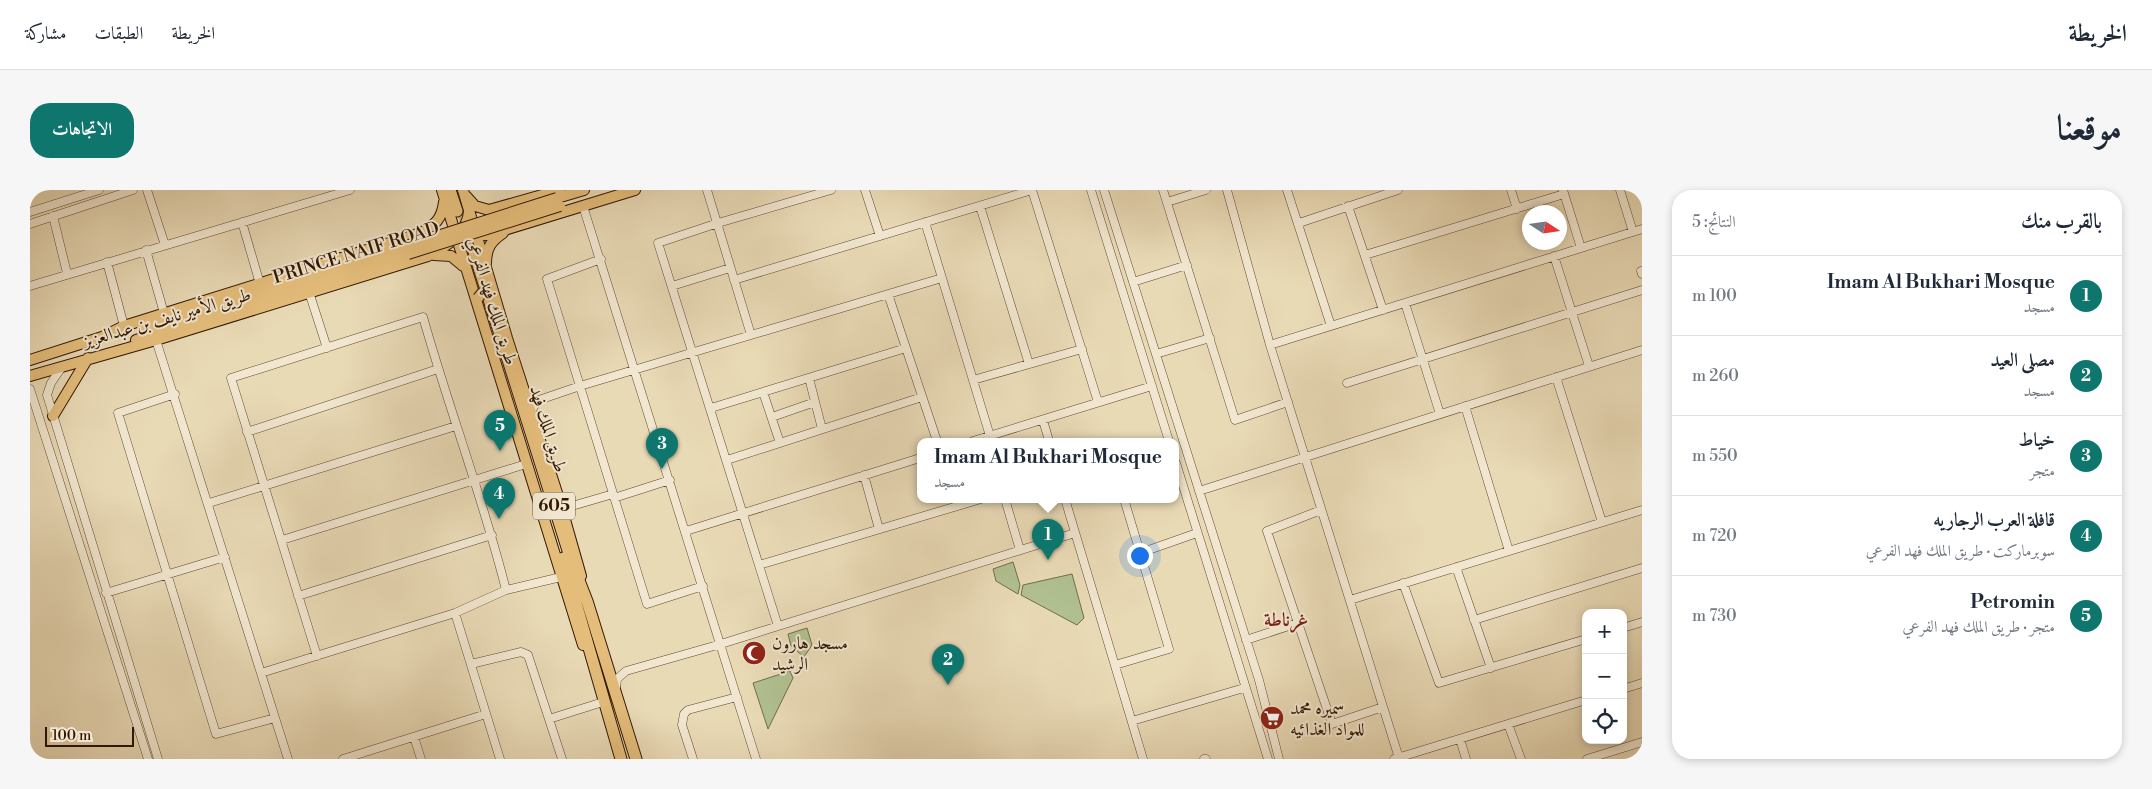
<!DOCTYPE html>
<html lang="ar">
<meta charset="utf-8">
<style>
:root{--surface:#fff;--page:#f6f6f7;--text:#1f2937;--muted:#747a83;--line:#e0e1e3;--accent:#0f766e}
body{margin:0;font-family:"Libre Bodoni",Amiri,serif;background:var(--page);color:var(--text);direction:rtl}
.controls{position:absolute;right:15px;bottom:15px;display:grid;overflow:hidden;border-radius:10px;box-shadow:0 2px 8px #0003}
.controls button{width:45px;height:45px;display:grid;place-items:center;padding:0;border:0;border-bottom:1px solid var(--line);background:var(--surface);color:var(--text);font:25px sans-serif}
.compass{position:absolute;left:1492px;top:15px;width:45px;height:45px;border-radius:50%;background:var(--surface);box-shadow:0 2px 8px #0003;rotate:102deg}
.scale{position:absolute;left:15px;bottom:12px;width:89px;box-sizing:border-box;padding-left:5px;border:2px solid #331703;border-top:0;font-size:14px;line-height:18px;white-space:nowrap;color:#331703;-webkit-text-stroke:4px #f1e7d0;paint-order:stroke}
.you{position:absolute;left:1109px;top:365px;width:18px;height:18px;margin:-12px;border:4px solid #fff;border-radius:50%;background:#1a73e8;box-shadow:0 0 0 8px #1a73e833}
.badge{display:grid;place-items:center;width:32px;height:32px;border-radius:50%;background:var(--accent);color:#fff;font-size:16px;font-weight:700}
.pin{position:absolute;translate:-50% -41px;filter:drop-shadow(0 1px 2px #0008)}
.pin::after{content:'';position:absolute;top:26px;width:18px;height:15px;background:inherit;clip-path:polygon(0 0,100% 0,50% 100%)}
.popup{position:absolute;left:887px;top:248px;width:262px;height:65px;box-sizing:border-box;display:grid;place-content:center;border-radius:10px;background:var(--surface);filter:drop-shadow(0 1px 4px #0005);font-size:16px;white-space:nowrap;color:var(--muted)}
.popup b{font-size:19px;color:var(--text)}
.popup::after{content:'';position:absolute;left:50%;top:100%;margin-left:-10px;border:10px solid transparent;border-top-color:var(--surface)}
.list{margin:0;padding:0;list-style:none}
h2{display:flex;justify-content:space-between;align-items:center;height:65px;margin:0;padding:0 20px;font-size:21px}
h2 small{font-size:16px;font-weight:400;color:var(--muted)}
.list li{display:grid;grid-template-columns:32px 1fr auto;gap:15px;align-items:center;box-sizing:border-box;height:80px;padding:0 20px;border-top:1px solid var(--line)}
.list b{display:block;font-size:19px;white-space:nowrap}
.list p{margin:0;font-size:16px;white-space:nowrap;color:var(--muted)}
.list em{font-size:16px;font-style:normal;color:var(--muted)}
.icon{flex:none;width:28px;height:28px;fill:none;stroke:currentColor;stroke-width:2;stroke-linecap:round;stroke-linejoin:round}
.map{position:relative;flex:none;width:1612px;height:569px;overflow:hidden;direction:ltr;border-radius:20px}
header{display:flex;align-items:center;gap:30px;box-sizing:border-box;height:70px;padding:0 25px;background:var(--surface);border-bottom:1px solid var(--line)}
header strong{font-size:24px}
nav{display:flex;gap:28px;margin-inline-start:auto;font-size:18px}
.intro{display:flex;align-items:center;justify-content:space-between;box-sizing:border-box;height:120px;padding:0 30px}
h1{margin:0;font-size:35px}
.button{padding:12px 22px;border-radius:20px;background:var(--accent);color:#fff;font-size:18px;font-weight:700}
main{display:flex;gap:30px;padding:0 30px}
aside{flex:1;background:var(--surface);border-radius:20px;box-shadow:0 2px 8px #0003}
.map>svg:first-child{display:block}
</style>
<header>
<strong>الخريطة</strong>
<nav><a>الخريطة</a><a>الطبقات</a><a>مشاركة</a></nav>
</header>
<div class="intro"><h1>موقعنا</h1><a class="button">الاتجاهات</a></div>
<main>
<aside>
<h2>بالقرب منك<small>النتائج: 5</small></h2>
<ul class="list">
<li><span class="badge">1</span><div><b>Imam Al Bukhari Mosque</b><p>مسجد</p></div><em>100 m</em></li>
<li><span class="badge">2</span><div><b>مصلى العيد</b><p>مسجد</p></div><em>260 m</em></li>
<li><span class="badge">3</span><div><b>خياط</b><p>متجر</p></div><em>550 m</em></li>
<li><span class="badge">4</span><div><b>قافلة العرب الرجاريه</b><p>سوبرماركت · طريق الملك فهد الفرعي</p></div><em>720 m</em></li>
<li><span class="badge">5</span><div><b>Petromin</b><p>متجر · طريق الملك فهد الفرعي</p></div><em>730 m</em></li>
</ul>
</aside>
<div class="map">
<svg width="1612" height="569" viewBox="0 0 1612 569">
<rect width="100%" height="100%" fill="#e9dab6"/>
<filter id="stains"><feTurbulence type="fractalNoise" baseFrequency=".004" numOctaves="4"/><feColorMatrix values="0 0 0 0 .2 0 0 0 0 .09 0 0 0 0 .02 0 0 0 .5 -.17"/></filter>
<radialGradient id="worn" r=".72"><stop offset=".6" stop-color="#630" stop-opacity="0"/><stop offset="1" stop-color="#630" stop-opacity=".3"/></radialGradient>
<path fill="#b1c192" stroke="#726c4a" d="M983 372 990 395 988 404 966 391 963 379Z
M1042 384 1054 428 1047 435 991 405 993 395Z
M777 438 782 455 774 467 761 456 758 444Z
M760 481 763 488 738 539 723 493Z"/>
<g fill="none" stroke-linecap="round" stroke-linejoin="round">
<path stroke="#c5b392" stroke-width="11" stroke-dasharray="11 5.5" stroke-linecap="butt" d="M432 20 444 62"/>
<g stroke="#604830" stroke-width="9">
<path id="minor" d="M117 0 135 55
M677 0 721 145
M835 0 850 46
M1002 0 1068 212
M1061 0 1139 251
M1074 0 1229 490 1249 569
M1133 0 1205 230 1258 212
M1197 0 1240 155 1369 568
M1257 0 1301 136
M1481 0 1487 19
M1533 0 1551 58
M1590 0 1603 42
M1137 12 1176 0
M553 16 726 569
M950 16 999 174
M1318 16 1353 120
M0 22 69 0
M23 26 37 83
M212 32 230 94
M895 32 960 246
M1269 33 1368 0
M0 34 103 0
M116 60 134 123
M1335 65 1534 4
M1524 66 1559 176
M571 69 517 89 617 414 673 396
M77 72 94 136
M1611 81 1612 84
M704 90 1002 0
M1103 92 1157 75
M0 96 320 0
M642 96 700 78
M279 102 297 158
M858 104 907 251
M1375 113 1410 224
M126 150 258 569
M1240 155 1612 39
M1126 164 1180 148
M32 177 21 193 17 205 128 569
M1526 187 1572 332
M779 188 792 239
M943 190 1052 159
M1317 193 1612 100
M0 199 118 569
M733 202 750 253
M145 204 88 223 186 544 245 528
M1435 216 1479 361
M681 218 876 158
M502 221 506 211 550 196 912 88
M742 227 785 212
M1013 230 1019 251
M217 242 408 179
M943 251 1122 196
M697 270 892 207
M1146 273 1238 569
M834 285 849 339
M1169 301 1612 160
M584 308 640 290
M975 309 990 360
M1035 309 1113 569
M530 312 536 316H542L583 304
M179 313 426 236
M1291 320 1237 341 1302 534 1353 517
M656 341 890 268
M252 350 496 274
M1110 363 1167 343
M729 375 951 309
M1426 377 1461 478
M1373 393 1409 493 1556 449
M76 403 195 367
M268 406 462 345
M1320 410 1612 320
M425 423 470 569
M1444 430 1612 378
M748 436 628 53 688 33 801 0
M1593 438 1612 432
M1216 450 1268 433
M287 466 201 188 393 127C419 219 453 308 476 400
M441 474 491 462 498 465 532 569
M1085 475 1139 459 1094 309
M231 483 425 423 476 400 531 387
M586 498 587 489 596 481 691 454 1045 343
M1593 499 1612 493
M519 529 573 512
M1102 531 1214 498
M1478 534 1491 569
M384 547 391 569
M1430 549 1436 569
M313 569 456 524
M663 569 652 535 654 524 658 520 707 507
M1174 569H1176
M1364 569 1556 510
M1557 569 1612 552"/>
</g>
<g stroke="#331703" stroke-width="12">
<path id="major" d="M412 0 553 455
M433 0 477 148 530 312 551 386
M436 6 445 16 459 20 530 0
M527 8 554 0
M442 41 451 45H458L605 0
M404 65 421 66 433 76
M456 74C456 58 461 51 473 43
M114 137 376 56
M106 150 378 64
M0 170 72 147 94 136 391 43C405 35 412 29 414 12
M0 186 126 150 398 66C416 57 438 43 439 21
M23 226 58 168"/>
</g>
<g stroke="#331703" stroke-width="13">
<path id="highway" d="M420 0 427 21
M444 62 541 370 557 411 606 569
M533 368 591 569"/>
</g>
<use href="#minor" stroke="#f1e7d0" stroke-width="8"/>
<use href="#major" stroke="#e4bd7b" stroke-width="10"/>
<use href="#highway" stroke="#e4bd7b" stroke-width="11"/>
<g stroke="#331703" stroke-width="12" stroke-linecap="butt">
<path id="major-bridge" d="M376 56 527 8
M378 64 530 16
M448 108 452 103H460"/>
</g>
<use href="#major-bridge" stroke="#e4bd7b" stroke-width="10"/>
</g>
<defs>
<g id="mosque-disc" transform="scale(1.25)"><circle r="9.5" fill="#8f2418" stroke="#f1e7d0"/><path d="M3.5-4.9A6 6 0 1 0 3.5 4.9A5 5 0 1 1 3.5-4.9Z" fill="#fff"/></g>
<g id="supermarket-disc" transform="scale(1.25)"><circle r="9.5" fill="#8f2418" stroke="#f1e7d0"/><path d="M-6-5.5h2.5l.6 2H6L4.5 2H-2.5L-4.4-4H-6ZM-1.5 3.2a1.3 1.3 0 1 0 .1 0ZM3 3.2a1.3 1.3 0 1 0 .1 0Z" fill="#fff"/></g>
</defs>
<g fill-rule="evenodd">
<use href="#mosque-disc" x="724" y="463"/>
<use href="#supermarket-disc" x="1242" y="528"/>
</g>
<g text-anchor="middle" dominant-baseline="central" stroke-width="4" stroke-linejoin="round" paint-order="stroke">
<rect fill="#f1e7d0" stroke="#6c5540" stroke-width="1" x="503" y="302.5" width="42" height="27" rx="4"/>
<g font-size="16" font-weight="bold" fill="#331703">
<text x="524" y="316">605</text>
</g>
<g font-size="18" fill="#331703" stroke="#f1e7d0">
<text transform="translate(326 63) rotate(-17)">PRINCE NAIF ROAD</text>
<text transform="translate(462 111) rotate(73)">طريق الملك فهد الفرعي</text>
<text transform="translate(137 128) rotate(-16)">طريق الأمير نايف بن عبدالعزيز</text>
<text transform="translate(518 239) rotate(73)">طريق الملك فهد</text>
</g>
<g font-size="18" fill="#331703" stroke="#f1e7d0" text-anchor="start">
<text x="742" y="453">مسجد هارون<tspan x="742" dy="21">الرشيد</tspan></text>
<text x="1260" y="518">سميره محمد<tspan x="1260" dy="21">للمواد الغذائيه</tspan></text>
</g>
<g font-size="19" font-weight="bold" fill="#7a1f14" stroke="#f1e7d0">
<text x="1256" y="430">غرناطة</text>
</g>
</g>
<rect width="100%" height="100%" filter="url(#stains)"/>
<rect width="100%" height="100%" fill="url(#worn)"/>
</svg>
<div class="controls">
<button>+</button>
<button>−</button>
<button><svg class="icon" aria-label="locate" viewBox="0 0 24 24"><circle cx="12" cy="12" r="6"/><path d="M12 2v4M12 18v4M2 12h4M18 12h4"/></svg></button>
</div>
<svg class="compass" viewBox="-18 -18 36 36"><path d="M0-13l5 13h-10z" fill="#e53935"/><path d="M0 13l5-13h-10z" fill="#747a83"/></svg>
<div class="scale">100 m</div>
<div class="you"></div>
<div class="pin badge" style="left:1018px;top:370px">1</div>
<div class="popup"><b>Imam Al Bukhari Mosque</b>مسجد</div>
<div class="pin badge" style="left:918px;top:495px">2</div>
<div class="pin badge" style="left:632px;top:279px">3</div>
<div class="pin badge" style="left:469px;top:329px">4</div>
<div class="pin badge" style="left:470px;top:261px">5</div>
</div>
</main>
